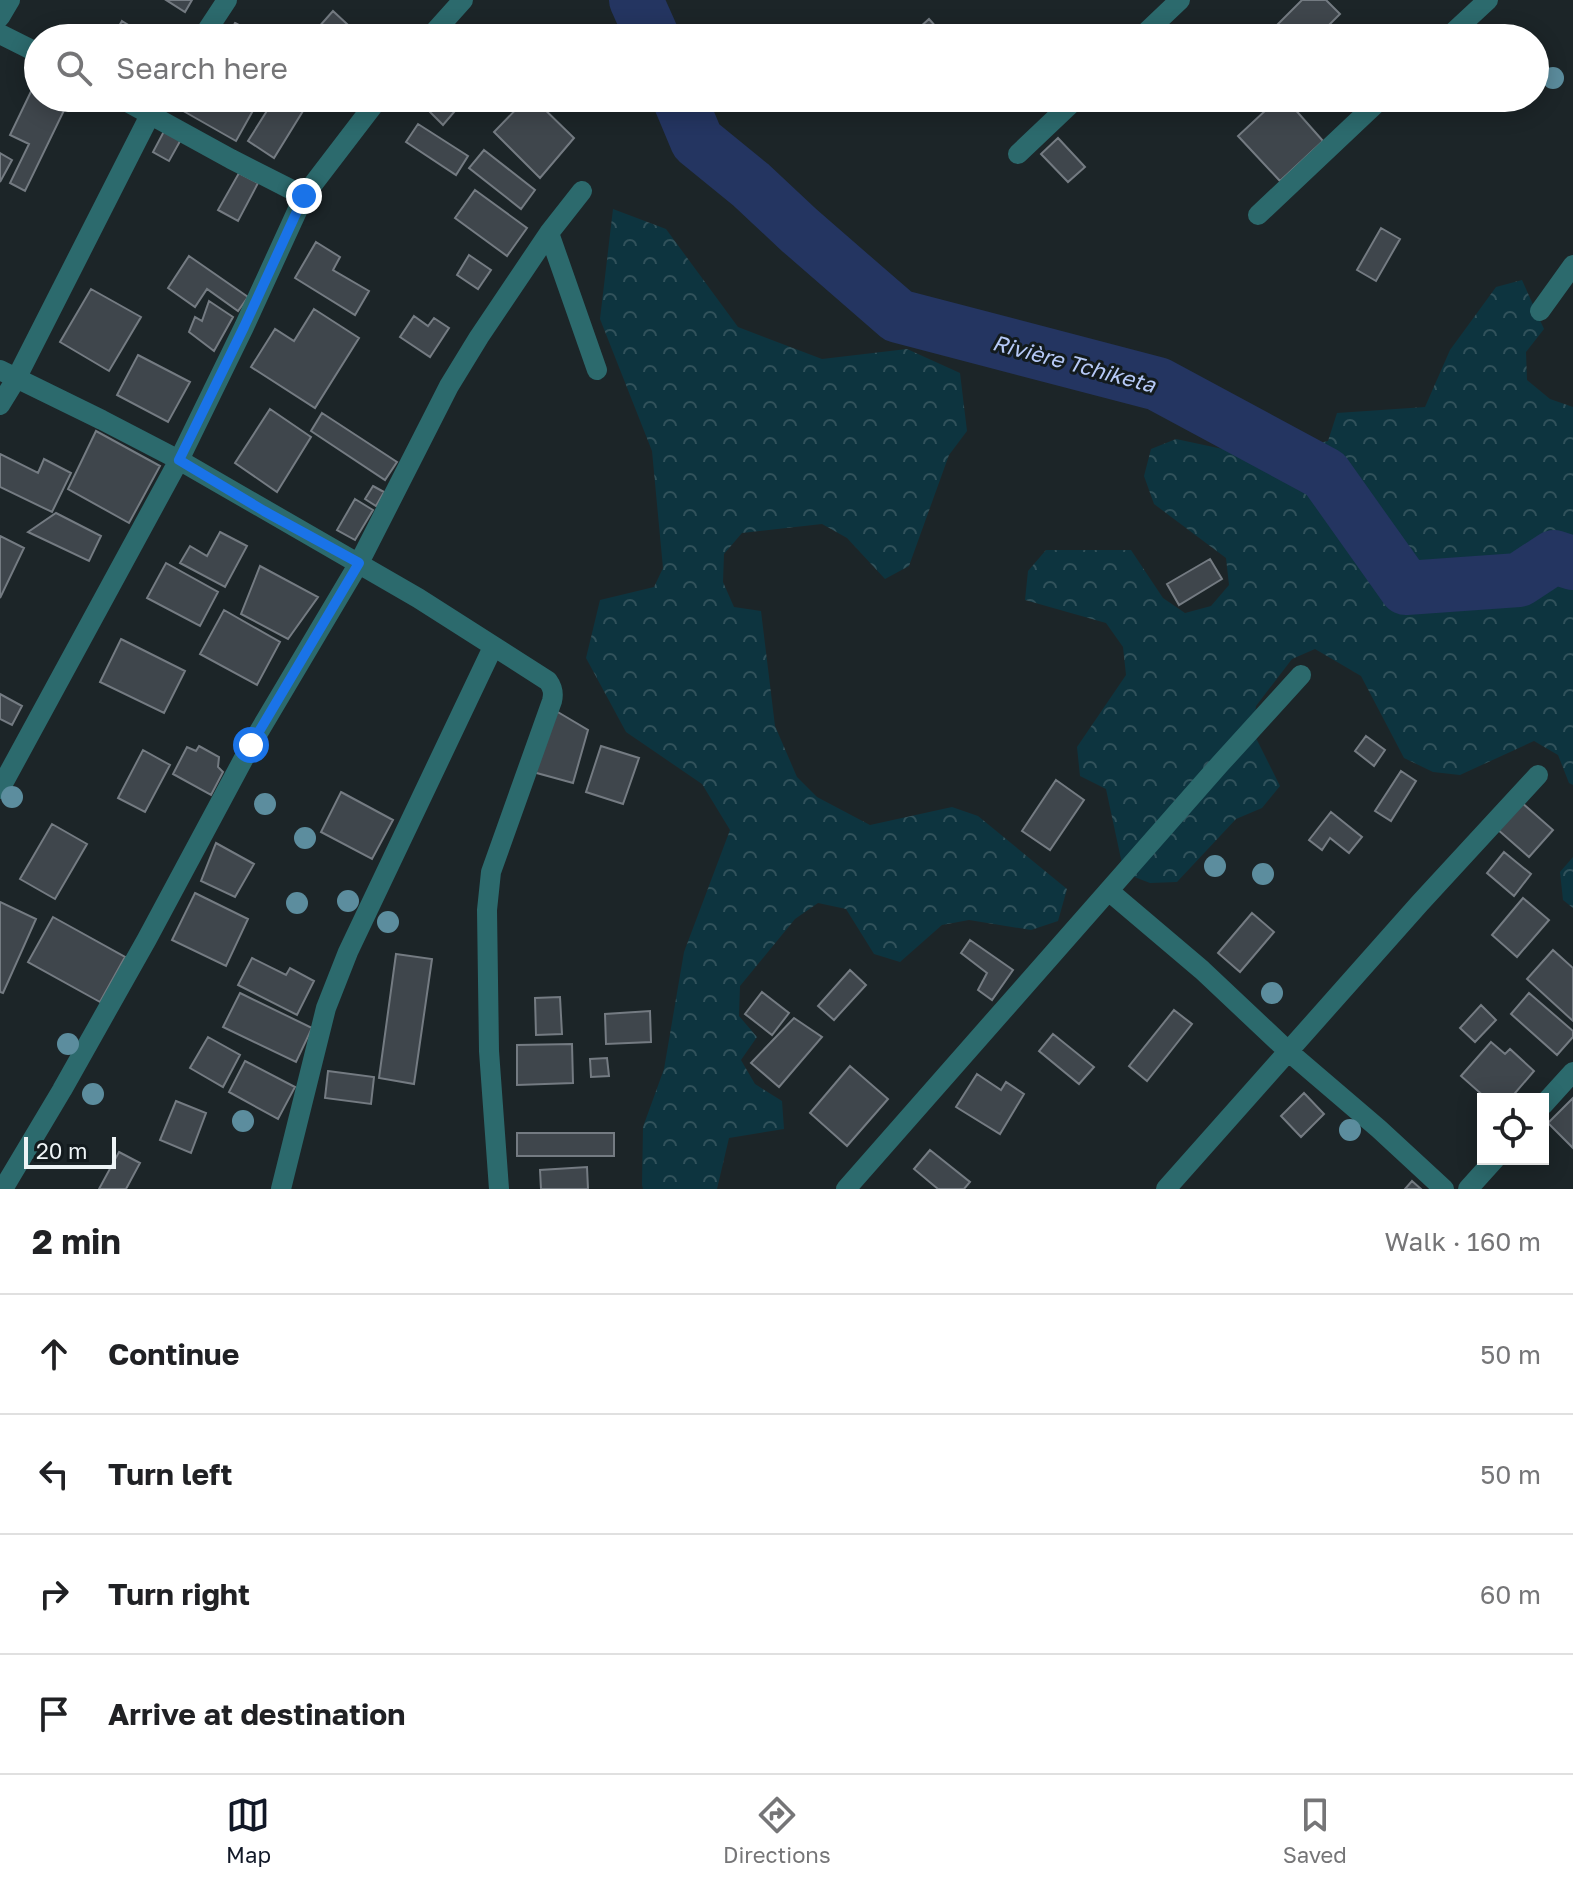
<!DOCTYPE html>
<meta charset="utf-8">
<style>
:root{--surface:#fff;--page:#f6f6f6;--text:#202124;--muted:#757577;--line:#e0e0e0;--accent:#111827}
body{margin:0;font-family:"Golos Text",sans-serif;background:var(--page);color:var(--text)}
.controls{position:absolute;right:24px;bottom:24px;display:grid;overflow:hidden;border-radius:0px;box-shadow:0 4px 20px #0003}
.controls button{width:72px;height:72px;display:grid;place-items:center;padding:0;border:0;border-bottom:2px solid var(--line);background:var(--surface);color:var(--text);font:40px sans-serif}
.scale{position:absolute;left:24px;bottom:20px;width:92px;box-sizing:border-box;padding-left:8px;border:4px solid #eef4f6;border-top:0;font-size:22px;line-height:28px;white-space:nowrap;color:#eef4f6;-webkit-text-stroke:6px #131b1e;paint-order:stroke}
.stop{position:absolute;width:24px;height:24px;margin:-18px;border:6px solid #1a73e8;border-radius:50%;background:#fff}
.stop.end{background:#1a73e8;border-color:#fff;box-shadow:0 2px 8px #0008}
.list{margin:0;padding:0;list-style:none}
h2{display:flex;justify-content:space-between;align-items:center;height:104px;margin:0;padding:0 32px;font-size:34px}
h2 small{font-size:26px;font-weight:400;color:var(--muted)}
.list li{display:grid;grid-template-columns:52px 1fr auto;gap:24px;align-items:center;box-sizing:border-box;height:120px;padding:0 32px;border-top:2px solid var(--line)}
.list b{display:block;font-size:30px;white-space:nowrap}
.list em{font-size:26px;font-style:normal;color:var(--muted)}
.icon{flex:none;width:44px;height:44px;fill:none;stroke:currentColor;stroke-width:2;stroke-linecap:round;stroke-linejoin:round}
.map{position:relative;flex:none;width:1573px;height:1189px;overflow:hidden}
.search{position:absolute;background:var(--surface);box-shadow:0 4px 20px #0003;left:24px;right:24px;top:24px;height:88px;display:flex;align-items:center;gap:20px;box-sizing:border-box;padding:0 28px;border-radius:44px;color:var(--muted);font-size:30px}
.sheet{height:584px;background:var(--surface)}
nav{display:flex;justify-content:space-around;align-items:center;box-sizing:border-box;height:112px;border-top:2px solid var(--line);background:var(--surface);font-size:22px;color:var(--muted)}
nav a{display:grid;justify-items:center;gap:4px}
nav .on{color:var(--accent)}
.map>svg:first-child{display:block}
</style>
<div class="map">
<svg width="1573" height="1189" viewBox="0 0 1573 1189">
<defs>
<pattern id="forest-crowns" width="20" height="18" patternUnits="userSpaceOnUse" patternTransform="scale(2)"><rect width="20" height="18" fill="#0d343f"/><path d="M2 6a3 3 0 1 1 6 0M12 15a3 3 0 1 1 6 0" fill="none" stroke="#31525b"/></pattern>
</defs>
<rect width="100%" height="100%" fill="#1c2528"/>
<path fill="url(#forest-crowns)" d="M613 209 666 229 738 327 822 359 907 349 960 373 967 431 949 455 909 566 885 579 847 538 822 524 742 533 724 554 723 582 734 607 761 611 775 726 797 777 817 797 870 825 952 807 978 816 1067 889 1058 921 1031 930 969 920 942 925 900 962 874 954 846 909 818 903 795 919 740 986 739 1016 757 1037 741 1060 755 1084 782 1101 784 1129 729 1138 717 1189H643L642 1185 643 1127 664 1069 684 952 730 830 702 784 626 732 586 658 600 600 654 587 663 568 652 451 600 319Z
M1522 280 1544 329 1526 352 1527 380 1550 399 1573 407V785L1569 783 1558 755 1534 741 1460 775 1433 772 1404 758 1361 676 1315 649 1292 659 1256 706 1253 732 1280 786 1262 808 1236 819 1177 882 1150 883 1124 873 1106 789 1080 776 1077 747 1126 675 1123 647 1106 623 1025 600 1028 571 1046 550H1131L1163 598 1185 613 1211 606 1229 585 1226 558 1154 504 1144 476 1151 449 1176 439 1260 457 1328 441 1337 413 1425 407 1450 350 1496 287Z
M1573 857V908L1563 900 1560 872Z"/>
<g fill="none" stroke-linecap="round" stroke-linejoin="round">
<path stroke="#243561" stroke-width="54" d="M636 0 653 38
M679 98 697 141 751 185 799 230 898 316 1158 384 1325 474 1406 588 1519 580 1554 557 1573 563"/>
</g>
<path fill="#3f464c" stroke="#747b82" stroke-width="2" d="M166 0H192L185 12Z
M1302 0H1326L1340 14 1316 38H1290L1277 25Z
M333 11 362 38H309Z
M929 19 946 38H908Z
M122 21 146 36 144 38H112Z
M235 23 263 38H227Z
M38 77V98H70L25 191 10 183 29 144 10 135Z
M184 98H260L236 141 178 108Z
M275 98H311L274 158 248 141Z
M416 98H466L443 125Z
M527 98H533L574 138 540 178 494 132Z
M1279 98H1285L1323 141 1280 181 1238 136Z
M1477 98H1495L1484 107Z
M171 118 188 127 169 161 153 152Z
M418 124 468 156 456 175 406 142Z
M1058 138 1085 167 1068 182 1041 154Z
M484 150 535 190 521 209 469 168Z
M0 153 12 160 0 182Z
M239 173 258 183 238 221 218 210Z
M475 190 527 228 507 256 455 218Z
M1381 228 1400 239 1376 281 1357 270Z
M316 242 340 257 333 270 369 291 355 315 295 278Z
M469 255 491 270 478 289 457 275Z
M189 256 248 297 238 311 207 289 195 307 168 288Z
M91 289 141 317 109 371 60 342Z
M209 301 233 317 214 351 189 332 195 317 202 321Z
M314 309 359 338 315 408 251 367 275 329 294 341Z
M414 316 428 326 434 318 449 328 430 357 400 337Z
M138 355 190 382 168 422 117 395Z
M270 409 311 437 277 492 235 463Z
M322 413 397 462 385 480 311 431Z
M96 431 160 466 129 523 68 489Z
M0 454 38 473 44 459 71 473 52 512 0 487Z
M373 486 384 492 376 506 365 499Z
M355 499 373 510 355 540 337 530Z
M56 513 101 536 89 561 28 532Z
M220 532 247 546 225 587 180 563 190 546 207 556Z
M0 536 24 548 0 598Z
M1210 559 1222 579 1179 605 1167 584Z
M166 563 218 592 200 626 147 598Z
M260 566 318 597 288 639 241 614Z
M224 610 280 642 257 685 200 654Z
M121 639 185 671 164 713 100 682Z
M0 694 22 706 12 725 0 719Z
M551 708 588 730 573 783 533 772Z
M1366 736 1385 750 1374 766 1355 751Z
M199 746 219 757 218 767 223 772 211 795 173 774 187 747 196 751Z
M601 746 639 758 623 804 586 792Z
M143 750 170 765 145 812 118 798Z
M1401 771 1416 781 1391 821 1375 811Z
M1056 780 1084 800 1050 850 1022 831Z
M341 792 393 820 372 859 321 832Z
M1521 802 1553 830 1529 857 1497 829Z
M1331 812 1362 837 1349 853 1330 838 1322 850 1309 840Z
M52 824 87 844 55 899 20 879Z
M216 843 254 864 235 897 201 881Z
M1504 852 1531 874 1514 896 1487 873Z
M195 893 248 919 226 966 172 940Z
M1523 898 1549 920 1517 957 1492 935Z
M0 902 36 919 3 993 0 992Z
M1252 913 1274 932 1240 972 1218 953Z
M53 917 125 957 100 1002 28 962Z
M970 940 1013 970 992 1000 978 990 987 973 961 953Z
M1553 950 1573 968V1021L1527 979Z
M396 954 432 959 414 1084 379 1078Z
M252 958 286 975 290 968 314 981 297 1015 238 985Z
M850 970 866 985 834 1020 818 1006Z
M762 992 789 1013 772 1035 745 1014Z
M240 993 312 1028 296 1062 223 1027Z
M1529 993 1573 1031V1037L1557 1055 1511 1014Z
M560 997 562 1034 536 1035 535 998Z
M1481 1005 1496 1020 1475 1042 1460 1028Z
M1174 1010 1192 1024 1147 1081 1129 1066Z
M650 1011 651 1042 606 1044 605 1014Z
M794 1018 822 1037 779 1087 751 1063Z
M1053 1034 1094 1067 1079 1084 1039 1051Z
M208 1037 240 1055 223 1087 190 1068Z
M1491 1042 1505 1054 1510 1049 1534 1071 1510 1099H1487L1461 1076Z
M572 1044 573 1083 517 1085V1045Z
M607 1058 609 1076 591 1077 590 1059Z
M245 1061 295 1087 278 1119 229 1092Z
M850 1066 888 1099 847 1146 810 1113Z
M328 1071 374 1077 371 1104 325 1098Z
M977 1074 1001 1090 1006 1082 1024 1094 1000 1134 956 1107Z
M1304 1093 1324 1114 1301 1137 1281 1116Z
M1573 1098V1148L1548 1123Z
M176 1101 206 1113 191 1153 160 1140Z
M517 1133H614V1156H517Z
M930 1150 970 1182 964 1189H938L914 1169Z
M119 1152 140 1163 126 1189H99Z
M587 1167 588 1189H541L540 1170Z
M1412 1181 1421 1189H1405Z"/>
<g fill="none" stroke-linecap="round" stroke-linejoin="round">
<path stroke="#2c6a6d" stroke-width="20" d="M0 17 10 0
M0 34 38 53
M202 38 227 0
M429 38 463 0
M1140 38 1180 0
M1447 38 1488 0
M120 98 231 159 304 196
M1018 154 1077 98
M1258 215 1382 98
M549 233 597 370
M1540 311 1573 265
M0 370 102 420 179 460 418 598 548 681C553 688 554 693 552 701L491 872 487 910 489 1051 499 1189
M0 405 16 379 150 115 162 98
M0 789 179 460 244 327 304 196 379 98
M1110 892 1202 970 1289 1052 1379 1129 1444 1189
M1543 1105 1573 1072
M3 1189 62 1090 147 939 251 745 359 563 449 386 479 337 549 233 582 191
M281 1189 326 1008 348 952 493 647
M846 1189 1220 764 1301 675
M1166 1189 1420 903 1538 775
M1468 1189 1495 1159"/>
</g>
<g fill="#5c8d9e">
<circle cx="1553" cy="78" r="11"/>
<circle cx="12" cy="797" r="11"/>
<circle cx="265" cy="804" r="11"/>
<circle cx="305" cy="838" r="11"/>
<circle cx="1215" cy="866" r="11"/>
<circle cx="1263" cy="874" r="11"/>
<circle cx="348" cy="901" r="11"/>
<circle cx="297" cy="903" r="11"/>
<circle cx="388" cy="922" r="11"/>
<circle cx="1272" cy="993" r="11"/>
<circle cx="68" cy="1044" r="11"/>
<circle cx="93" cy="1094" r="11"/>
<circle cx="243" cy="1121" r="11"/>
<circle cx="1350" cy="1130" r="11"/>
</g>
<g fill="none" stroke-linecap="round" stroke-linejoin="round">
<path stroke="#1a73e8" stroke-width="10" d="M251 745 359 563 264 511 179 460 244 327 304 196"/>
</g>
<g text-anchor="middle" dominant-baseline="central" stroke-width="6" stroke-linejoin="round" paint-order="stroke">
<g font-size="22" font-style="italic" fill="#b6c9f6" stroke="#131b1e">
<text transform="translate(1074 363) rotate(15)">Rivière Tchiketa</text>
</g>
</g>
</svg>
<div class="controls">
<button><svg class="icon" aria-label="locate" viewBox="0 0 24 24"><circle cx="12" cy="12" r="6"/><path d="M12 2v4M12 18v4M2 12h4M18 12h4"/></svg></button>
</div>
<div class="scale">20 m</div>
<div class="stop" style="left:251px;top:745px"></div>
<div class="stop end" style="left:304px;top:196px"></div>
<div class="search"><svg class="icon" aria-label="search" viewBox="0 0 24 24"><circle cx="10" cy="10" r="6"/><path d="M15 15l6 6"/></svg>Search here</div>
</div>
<section class="sheet">
<h2>2 min<small>Walk · 160 m</small></h2>
<ul class="list">
<li><svg class="icon" aria-label="ahead" viewBox="0 0 24 24"><path d="M12 20V5M6 11l6-6 6 6"/></svg><div><b>Continue</b></div><em>50 m</em></li>
<li><svg class="icon" aria-label="left" viewBox="0 0 24 24"><path d="M17 20v-9H6M10 6l-5 5 5 5"/></svg><div><b>Turn left</b></div><em>50 m</em></li>
<li><svg class="icon" aria-label="right" viewBox="0 0 24 24"><path d="M7 20v-9h11M14 6l5 5-5 5"/></svg><div><b>Turn right</b></div><em>60 m</em></li>
<li><svg class="icon" aria-label="arrive" viewBox="0 0 24 24"><path d="M6 21V4h12l-3 4 3 4H6"/></svg><div><b>Arrive at destination</b></div></li>
</ul>
</section>
<nav>
<a class="on"><svg class="icon" aria-label="map" viewBox="0 0 24 24"><path d="M3 6l6-2 6 2 6-2v14l-6 2-6-2-6 2zM9 4v14M15 6v14"/></svg>Map</a>
<a><svg class="icon" aria-label="directions" viewBox="0 0 24 24"><path d="M12 3l9 9-9 9-9-9zM9 14v-3h6M13 9l2 2-2 2"/></svg>Directions</a>
<a><svg class="icon" aria-label="saved" viewBox="0 0 24 24"><path d="M7 4h10v16l-5-4-5 4z"/></svg>Saved</a>
</nav>
